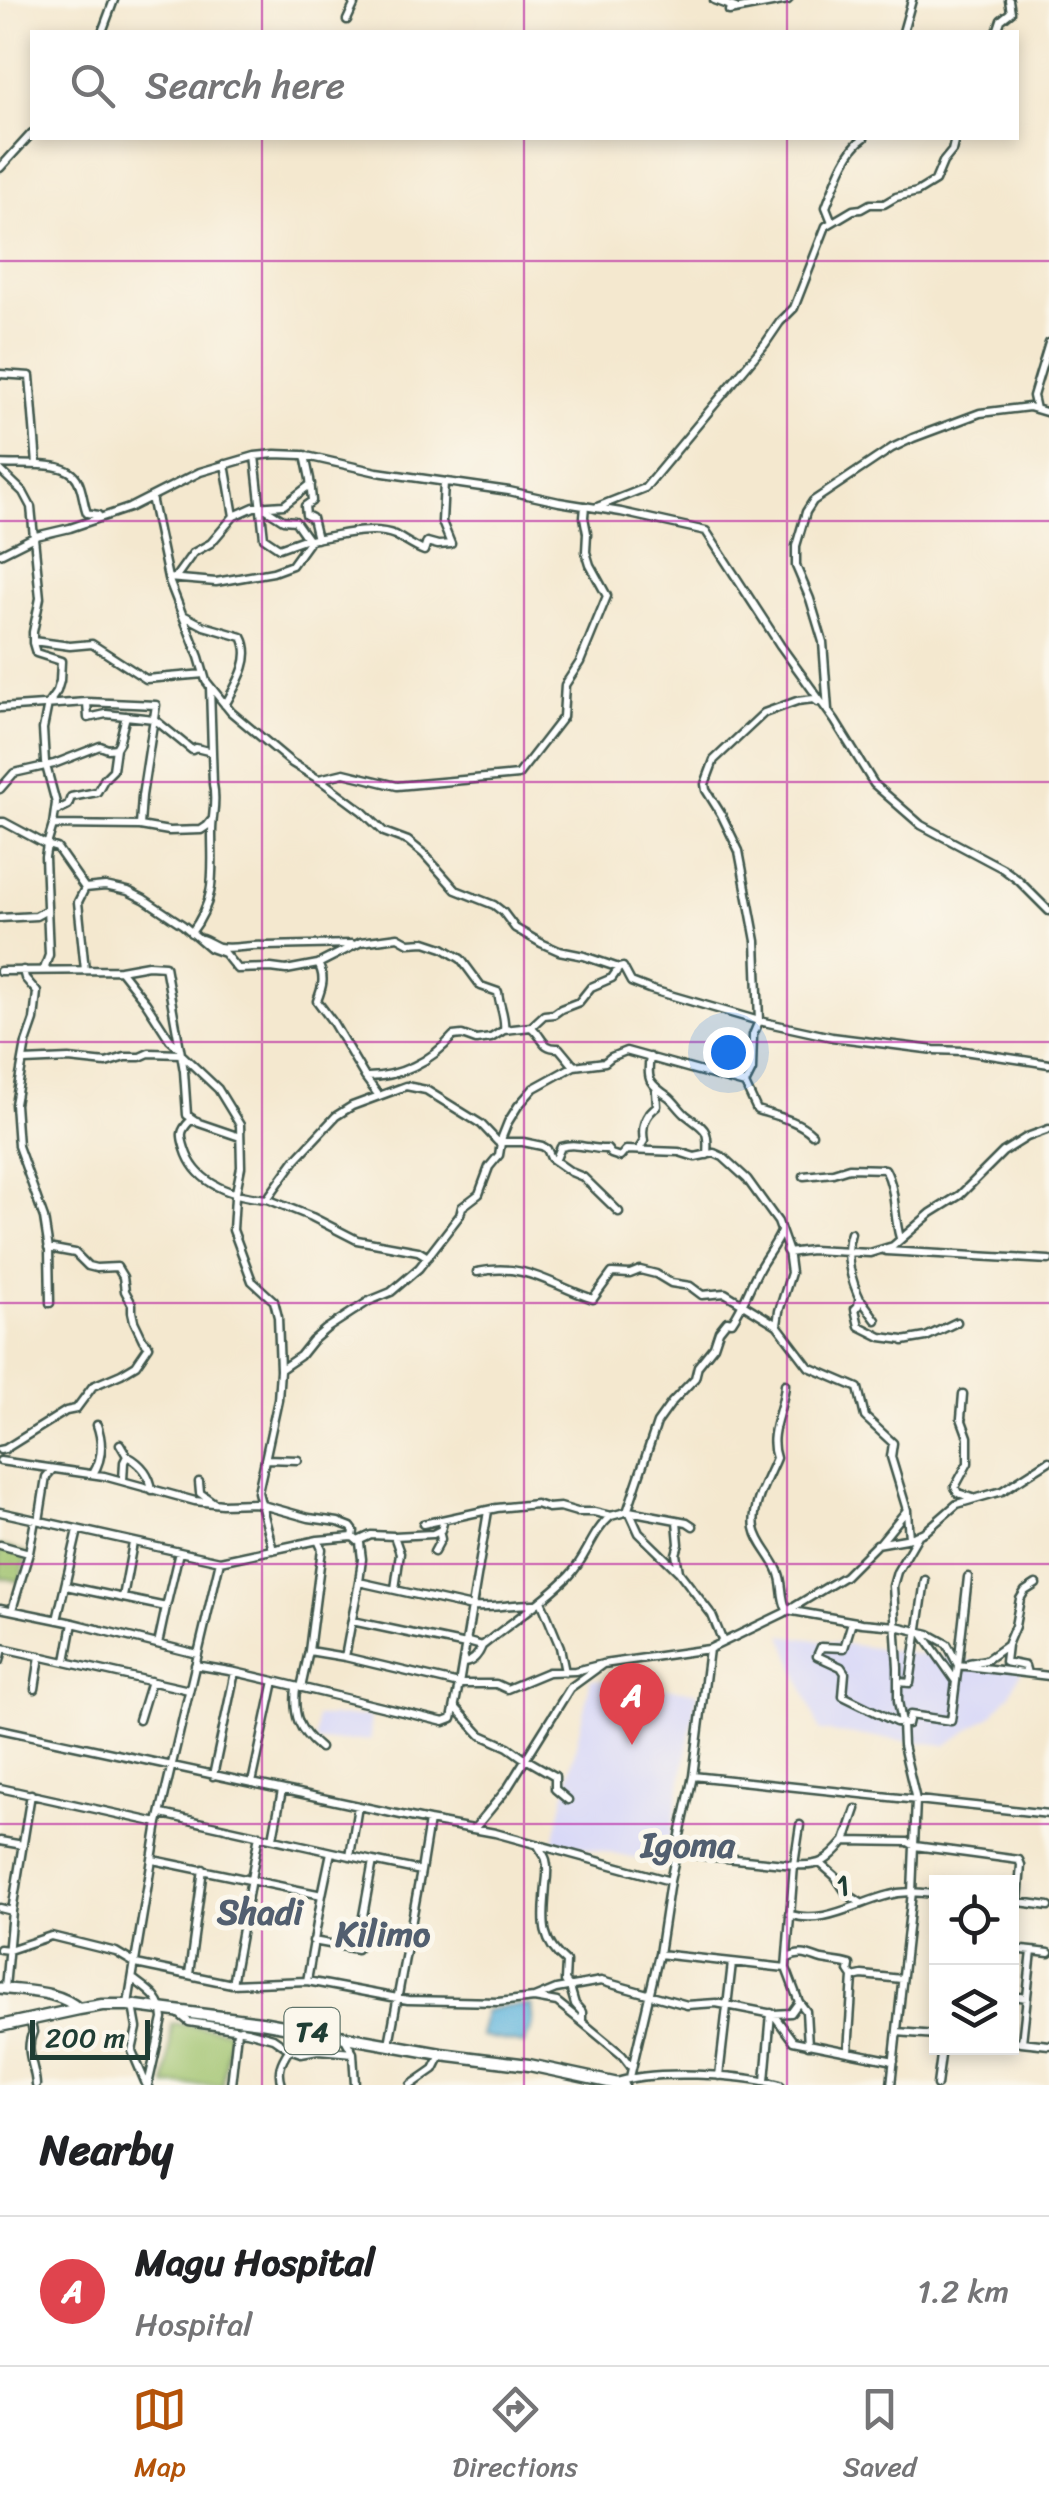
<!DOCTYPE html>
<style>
:root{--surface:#fff;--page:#f2f2f2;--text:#202124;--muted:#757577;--line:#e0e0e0;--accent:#b45309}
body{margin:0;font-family:Sriracha,sans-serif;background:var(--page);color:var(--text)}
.controls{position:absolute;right:30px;bottom:30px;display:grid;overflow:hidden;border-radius:0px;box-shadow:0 5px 15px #0003}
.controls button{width:90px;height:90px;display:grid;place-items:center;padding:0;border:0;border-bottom:2px solid var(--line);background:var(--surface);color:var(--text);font:50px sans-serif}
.scale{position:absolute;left:30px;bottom:25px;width:120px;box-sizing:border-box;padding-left:10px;border:5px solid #1f3d34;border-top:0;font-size:28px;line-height:35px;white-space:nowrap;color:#1f3d34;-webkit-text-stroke:8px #fbf7ec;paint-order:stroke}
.you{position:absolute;left:728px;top:1052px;width:35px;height:35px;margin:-25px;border:8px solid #fff;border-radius:50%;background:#1a73e8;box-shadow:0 0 0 15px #1a73e833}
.badge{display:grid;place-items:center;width:65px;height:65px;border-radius:50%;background:var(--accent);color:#fff;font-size:32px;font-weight:700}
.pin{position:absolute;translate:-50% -82px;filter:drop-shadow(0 2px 5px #0008)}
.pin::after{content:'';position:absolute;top:52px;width:35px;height:30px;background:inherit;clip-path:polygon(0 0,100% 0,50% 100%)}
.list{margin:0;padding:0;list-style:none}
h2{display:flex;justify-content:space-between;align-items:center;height:130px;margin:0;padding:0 40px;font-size:42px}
h2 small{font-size:32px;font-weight:400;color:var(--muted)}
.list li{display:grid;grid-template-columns:65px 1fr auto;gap:30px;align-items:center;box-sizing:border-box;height:150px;padding:0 40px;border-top:2px solid var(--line)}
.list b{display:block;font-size:38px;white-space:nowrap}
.list p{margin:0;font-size:32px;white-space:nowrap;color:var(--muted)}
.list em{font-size:32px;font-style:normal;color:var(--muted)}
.icon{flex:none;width:55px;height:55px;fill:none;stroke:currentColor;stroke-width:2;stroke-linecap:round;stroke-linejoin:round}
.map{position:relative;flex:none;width:1049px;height:2085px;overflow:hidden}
.search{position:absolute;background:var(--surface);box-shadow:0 5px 15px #0003;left:30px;right:30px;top:30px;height:110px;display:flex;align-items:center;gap:25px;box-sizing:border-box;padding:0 35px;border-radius:0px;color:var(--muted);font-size:38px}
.sheet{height:280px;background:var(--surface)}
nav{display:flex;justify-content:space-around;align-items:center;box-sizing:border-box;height:140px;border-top:2px solid var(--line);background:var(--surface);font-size:28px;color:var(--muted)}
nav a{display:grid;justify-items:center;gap:5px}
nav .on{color:var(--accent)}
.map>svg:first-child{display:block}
</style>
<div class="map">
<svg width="1049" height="2085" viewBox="0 0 1049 2085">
<rect width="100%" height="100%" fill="#fbf7ec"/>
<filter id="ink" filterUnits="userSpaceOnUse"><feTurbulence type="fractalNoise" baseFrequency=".01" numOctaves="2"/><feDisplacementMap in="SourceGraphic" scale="20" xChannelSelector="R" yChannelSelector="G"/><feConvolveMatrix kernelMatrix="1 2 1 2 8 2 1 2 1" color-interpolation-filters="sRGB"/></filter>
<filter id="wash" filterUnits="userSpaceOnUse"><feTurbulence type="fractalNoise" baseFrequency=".0048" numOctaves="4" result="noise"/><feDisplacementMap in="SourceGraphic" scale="40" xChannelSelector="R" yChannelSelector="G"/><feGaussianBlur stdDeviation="2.25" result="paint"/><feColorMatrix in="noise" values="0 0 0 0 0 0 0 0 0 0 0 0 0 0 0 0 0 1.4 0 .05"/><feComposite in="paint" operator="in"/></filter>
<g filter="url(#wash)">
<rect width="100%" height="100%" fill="#f4e8cf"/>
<path fill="#d7d7f8" d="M782 1635 1022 1669 1010 1694 992 1715 946 1745 820 1731Z
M591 1679 698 1692 665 1865 554 1841Z
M370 1716 371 1740 316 1742V1717Z"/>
<path fill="#9dc16b" stroke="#5e7f50" stroke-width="2.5" d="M0 1546 27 1553 20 1582 0 1577Z
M172 2023 230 2031 223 2085H166Z"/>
<path fill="#5fb4db" stroke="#3f7888" stroke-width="2.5" d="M531 2005 533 2025 524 2044 480 2036 485 2011 501 2007Z"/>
</g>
<g filter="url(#ink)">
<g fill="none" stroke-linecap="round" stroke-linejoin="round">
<g stroke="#3f574b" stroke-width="11">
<path id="minor" d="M714 0 736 8
M729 11 788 0
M347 20 354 5 351 0
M102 32 114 0
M903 32 912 0
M997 32 1001 20 1011 12 1009 0
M0 168 32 133
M832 222 826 207C834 187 846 149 864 138
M0 374 30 376 37 465
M1036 409 1033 396 1049 343
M305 455 310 479 312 501 305 506 306 515 312 518 317 539
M255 456 264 538 279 548 307 538 309 541
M0 464C21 466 69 459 78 481 83 491 83 503 87 513L98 515
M225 464 234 516 254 507 284 505 311 484
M0 470 23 492 31 507 40 598 33 632V643L36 653 61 661 60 681 57 691 48 704 43 729 45 762 56 803 53 825 47 845 57 848 85 888 78 902 85 970
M151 497 168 578 199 657 206 681 231 712 292 763 323 782 362 811 384 832 408 841 424 854 456 890 494 905 503 912 515 928 541 943 559 951 584 956 619 968
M263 507 283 520 295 521 307 538
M597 507 645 488 765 344 780 322 794 308 826 226 853 210 861 209 870 204H884L896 197 917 192 935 181 943 162 952 151 955 138
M0 554 36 536 70 528 129 508 200 472 255 456 275 454 302 455 377 472 509 491 559 502 621 512 706 531 780 645 835 721 874 784 921 825 1002 868 1018 880 1049 911
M168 578 216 582 273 572 292 565 310 540C333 536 373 525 395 535 404 540 414 547 424 551L427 542 438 545 451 544 442 522 444 482
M175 578 193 553 211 543 234 516
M183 615 204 626 242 637C254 659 236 685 225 705
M33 641 70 646 92 644 146 679 204 674
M87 702 88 718 106 714 154 719 192 750 196 748 212 752
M0 708 87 702 156 705 142 796 140 826
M828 710 823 642 810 599 796 566V546L806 512 813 501 892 448 913 438 980 413 1029 407 1049 413
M319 779 344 773 397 786 518 775 563 717 565 685 580 662 607 596 590 565 586 552 587 533 584 517 585 506
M0 789 14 773 54 764 100 746 108 749 116 748
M56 811 68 805 71 797 97 792 105 778 113 770 116 748 119 743 126 716
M0 822H4L47 845 45 857 49 955 44 969
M53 825 140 826 169 831 201 830 207 826 211 821
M85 888 105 886 128 891 144 899 183 925 210 948 224 953 237 969 271 968 286 970 318 964 361 942 398 937 409 943 425 942 443 948 461 959 481 986 498 992C499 1005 506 1017 504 1030
M0 918 36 916 47 910
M191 933C217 899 212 872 212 832 212 814 217 803 213 784L210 687
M202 939C208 941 213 945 219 947 234 950 250 944 266 946L352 944
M318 964C326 977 322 988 317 1001L332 1021 365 1077 379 1096
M23 970 25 978 37 992 34 1020 26 1043 15 1104 18 1146 44 1218 49 1250 50 1303
M120 970 148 965 165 966 181 1054 218 1089 240 1125 241 1167 235 1197 233 1230 252 1281 274 1301 278 1317 280 1370 278 1400 258 1492 273 1550
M0 971 120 970 146 1003 170 1040 179 1048
M531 1027C544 1037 541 1049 559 1048L574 1066
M650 1057C646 1081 650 1084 669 1097 675 1102 680 1110 686 1115 705 1130 709 1127 707 1155
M24 1061 69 1059 106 1063 125 1057H140L149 1053 181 1054 184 1071 187 1115 199 1123 240 1137
M365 1077C398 1078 432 1061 453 1036L462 1035 476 1040 491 1038 504 1030 531 1027 544 1015 554 1014 561 1009 579 1002 591 987 612 978 619 968 623 967 631 982 649 989 759 1021 832 1037 934 1050 964 1051 1049 1064
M197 1121H190C179 1132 181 1136 185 1149 196 1185 232 1196 267 1199L296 1159 336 1116 352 1106 406 1086 426 1090 481 1124 498 1142H523L542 1146 547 1149 551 1158 571 1172 583 1177 619 1212
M812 1134C798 1120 776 1116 757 1110L745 1084 752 1070 753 1035 759 1021 756 941 739 851 721 814 706 790 705 784 714 760 764 713 797 701 814 699 818 702
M639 1149 644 1141C641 1126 645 1115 657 1106L656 1091
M555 1161 561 1147C578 1142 591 1150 607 1149L611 1154 620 1157 626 1150 679 1152 695 1157 714 1153 723 1157 747 1179 778 1222 788 1250 791 1273 779 1311 777 1325 809 1367 858 1388 865 1417 893 1443 891 1457 907 1510 880 1543
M804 1176 833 1173 849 1168 885 1169C897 1191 893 1215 900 1238
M267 1199 312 1217 357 1240 418 1251 428 1257
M851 1233C844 1254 851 1281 861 1301L859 1300 858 1306 855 1309 859 1326 881 1337 903 1340
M786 1250 788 1253 811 1250 870 1253 893 1246 931 1213 960 1195 1003 1152 1027 1137 1049 1129
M886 1251 1049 1260
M477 1272C527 1262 550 1285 593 1299L612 1273 630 1274 640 1270 656 1274 671 1283 690 1286 702 1295 725 1293 777 1325
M862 1301 876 1320
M903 1341 926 1337 957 1322
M281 1369 300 1356 312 1341 326 1329 369 1301 391 1292 419 1268 460 1215 462 1207 479 1194 489 1167 499 1155 502 1137 508 1122 518 1106 534 1088 574 1066 605 1062 611 1057 626 1051 745 1084
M785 1384C784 1410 767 1432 776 1458 768 1478 751 1506 755 1528 758 1544 772 1556 778 1571 784 1584 780 1597 787 1610L862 1623 896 1626 929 1634 947 1644 958 1665 968 1577
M963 1394 961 1418 968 1437V1463L955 1487 958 1493 973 1498
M120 1444 127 1456 124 1462 123 1481
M0 1450 5 1449 66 1411 76 1409 93 1386 121 1374 136 1365 149 1346 143 1340 134 1321 132 1312V1304L125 1291 123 1277 117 1267 96 1268 88 1266 75 1253 48 1248
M127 1456C140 1463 150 1473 152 1490
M265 1459 298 1460
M0 1461 104 1476 195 1501 222 1504 255 1503 309 1518 338 1522 351 1527 354 1531 353 1537 360 1543 362 1559 359 1582
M93 1474C103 1458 103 1442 97 1425
M199 1482 200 1493 214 1503
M488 1511 472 1607C494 1609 515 1603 536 1604
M629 1511 639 1533 678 1571
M907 1511 909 1538
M0 1512 220 1561 158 1823 128 2004
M627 1512 657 1423 672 1402 695 1378 698 1366 714 1346 719 1331 727 1321 732 1322C744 1305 749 1287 759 1269 766 1256 775 1246 781 1232
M39 1521 46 1477 52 1470
M677 1521 679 1544 676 1554 679 1572 712 1615 723 1642
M423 1524 497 1508 536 1504 548 1508 560 1507 577 1512H594L611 1516 629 1511 687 1522 693 1526
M394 1536 433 1534 441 1530 444 1520
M318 1540 353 1537
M358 1541 371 1535 394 1536 400 1553 395 1589
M0 1545 29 1553
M434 1552 441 1539 439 1531
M220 1561 318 1540 322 1549 309 1651
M66 1586 166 1607 179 1552
M123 1597 133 1543
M541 1601 560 1647 565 1672
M0 1608 73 1623
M12 1610 29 1553 35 1520
M57 1620 78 1530
M352 1621 466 1645
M852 1622 844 1648 821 1647 817 1656 841 1667 845 1673 843 1696 896 1722 908 1724 910 1715 951 1721 958 1665
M922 1633 955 1680
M468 1642 482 1646C511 1622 543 1602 569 1576 586 1559 592 1532 610 1517
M158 1644 166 1607
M345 1657 359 1582 472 1607 459 1684H496L507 1689 548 1672 575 1671 603 1664
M0 1661 3 1648 189 1690
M66 1661 73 1623 197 1654
M464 1663C473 1662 479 1654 482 1646
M969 1663 986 1660 1006 1646
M195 1665 235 1672 213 1776
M958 1665 1049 1676
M235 1672 274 1681 252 1783
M1027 1673 1025 1666 1005 1662 1007 1645 1015 1626 1020 1599 1025 1591 1036 1584
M274 1681 444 1722 452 1719 459 1684 345 1657 309 1651 301 1688
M898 1682 910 1683 925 1580
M296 1687C293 1716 298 1730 320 1748
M35 1689 40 1656
M456 1708 481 1735 508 1747 522 1757 555 1776V1789L568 1800
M139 1720 151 1681
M0 1729 429 1821 421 1871
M693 1776 709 1649 784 1613 845 1576 877 1544 911 1538 926 1531 957 1504 1002 1491 1049 1461
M0 1788 158 1823
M162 1814 373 1861
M429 1821 495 1833 670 1881 693 1776 1049 1814
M800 1825 794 1865C821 1867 828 1861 845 1841L908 1842 915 1846 1019 1860 1021 1865 1018 1902
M474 1829 507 1789 570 1688 603 1664 709 1649
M273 1838 282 1790
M0 1841 23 1845
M845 1841 856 1809
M538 1845C539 1848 546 1857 546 1860 548 1867 547 1878 546 1885 544 1918 538 1939 566 1962L565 1981 570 1987 575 2004 582 2012V2022L622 2055 632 2068
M350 1856 358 1806
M153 1860 322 1895 307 1981
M820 1863 835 1876 847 1894 861 1903
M322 1895 331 1852
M1012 1901 1049 1906
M0 1908 12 1911 5 1988
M12 1911 31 1794
M789 1914C822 1926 856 1903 889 1895 905 1890 920 1893 936 1894
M313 1941 357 1949 373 1861 421 1871 389 2044
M0 1949 9 1950 51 1936 116 1952 136 1964 232 1984 307 1981 408 2000 498 2002 534 1998 557 2002 582 2022
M1012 1949 1032 1951 1022 2042
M1032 1951 1049 1953
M659 1954 786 1968 794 1865 676 1853
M788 1958C801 1951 809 1956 822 1960 832 1962 840 1962 850 1965L849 1971 853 1977
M189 1974 203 1869
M133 1979C149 1991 162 1998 163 2019L148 2085
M232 1984 259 1835
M1012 1996 1027 1998
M534 1998 556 1989 601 1981 687 2005 716 2003 773 2014 793 2041 894 2061
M799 2002 806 2011 808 2045
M133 2006 137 2028 132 2051 146 2084
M179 2014 189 2022 247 2031 273 2038 289 2049 301 2053 318 2050 353 2053
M773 2014 791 2013 799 2002 786 1968
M30 2019 33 2032C24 2051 35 2065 36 2085
M897 2032 936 2035
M345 2039 353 2053 355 2085
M1012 2041 1049 2045
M848 2052 853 1977 862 1975 902 1979
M719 2076 732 1963
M630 2077 659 1954 670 1881
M765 2081 771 2013
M614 2083C652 2069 741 2074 780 2085
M231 2085 237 2031 241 2029
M282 2085C277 2071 281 2062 289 2050
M411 2085 434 2069 441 2055
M891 2085 912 1892 916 1800 903 1745 902 1723 898 1701V1668L893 1586 897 1572 919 1534
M937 2085 942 2048"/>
</g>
<g stroke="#3f574b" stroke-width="14">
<path id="major" d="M0 1988C27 1992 58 1990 79 2009"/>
</g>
<g stroke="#3f574b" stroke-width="15">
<path id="highway" d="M0 2026 79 2009 102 2005H128L261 2022 441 2054 529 2065 623 2085"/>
</g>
<use href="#minor" stroke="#fff" stroke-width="6"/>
<use href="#major" stroke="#fff" stroke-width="9"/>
<use href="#highway" stroke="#fff" stroke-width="10"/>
</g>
</g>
<path fill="none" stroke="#b5179e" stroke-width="2.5" stroke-opacity="0.55" d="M262 0V32M524 0V32M787 0V32M262 138V2085M524 138V2085M787 138V2085M0 261H1049M0 521H1049M0 782H1049M0 1042H1049M0 1303H1049M0 1564H1049M0 1824H1049"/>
<g text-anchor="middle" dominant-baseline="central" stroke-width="10" stroke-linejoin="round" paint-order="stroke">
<rect fill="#fbf7ec" stroke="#61756b" stroke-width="2.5" x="284.5" y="2008" width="55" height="46" rx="8"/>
<g font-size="28" font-weight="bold" fill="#1f3d34">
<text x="312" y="2031">T4</text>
</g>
<g font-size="30" fill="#1f3d34" stroke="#fbf7ec">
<text transform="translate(843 1886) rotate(-18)">1</text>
</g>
<g font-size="35" font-weight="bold" fill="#525f70" stroke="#fbf7ec">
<text x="688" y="1845">Igoma</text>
<text x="260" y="1912">Shadi</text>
<text x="383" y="1934">Kilimo</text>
</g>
</g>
</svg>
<div class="controls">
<button><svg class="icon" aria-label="locate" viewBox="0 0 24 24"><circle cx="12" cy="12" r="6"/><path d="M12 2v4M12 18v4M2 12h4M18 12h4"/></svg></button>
<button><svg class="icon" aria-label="layers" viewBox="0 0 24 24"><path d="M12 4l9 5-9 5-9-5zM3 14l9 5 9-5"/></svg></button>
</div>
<div class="scale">200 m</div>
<div class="you"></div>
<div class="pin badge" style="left:632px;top:1745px;background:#e0444e">A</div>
<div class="search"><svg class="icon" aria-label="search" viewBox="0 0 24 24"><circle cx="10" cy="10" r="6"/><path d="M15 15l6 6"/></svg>Search here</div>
</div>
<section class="sheet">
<h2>Nearby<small></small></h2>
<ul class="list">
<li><span class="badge" style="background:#e0444e">A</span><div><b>Magu Hospital</b><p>Hospital</p></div><em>1.2 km</em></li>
</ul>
</section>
<nav>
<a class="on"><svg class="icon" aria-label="map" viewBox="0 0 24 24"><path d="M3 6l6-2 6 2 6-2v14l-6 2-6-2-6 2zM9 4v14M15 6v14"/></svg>Map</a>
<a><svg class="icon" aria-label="directions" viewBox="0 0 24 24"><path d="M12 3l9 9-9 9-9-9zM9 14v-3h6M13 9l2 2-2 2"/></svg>Directions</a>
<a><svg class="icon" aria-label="saved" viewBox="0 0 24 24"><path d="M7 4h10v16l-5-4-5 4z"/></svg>Saved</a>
</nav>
